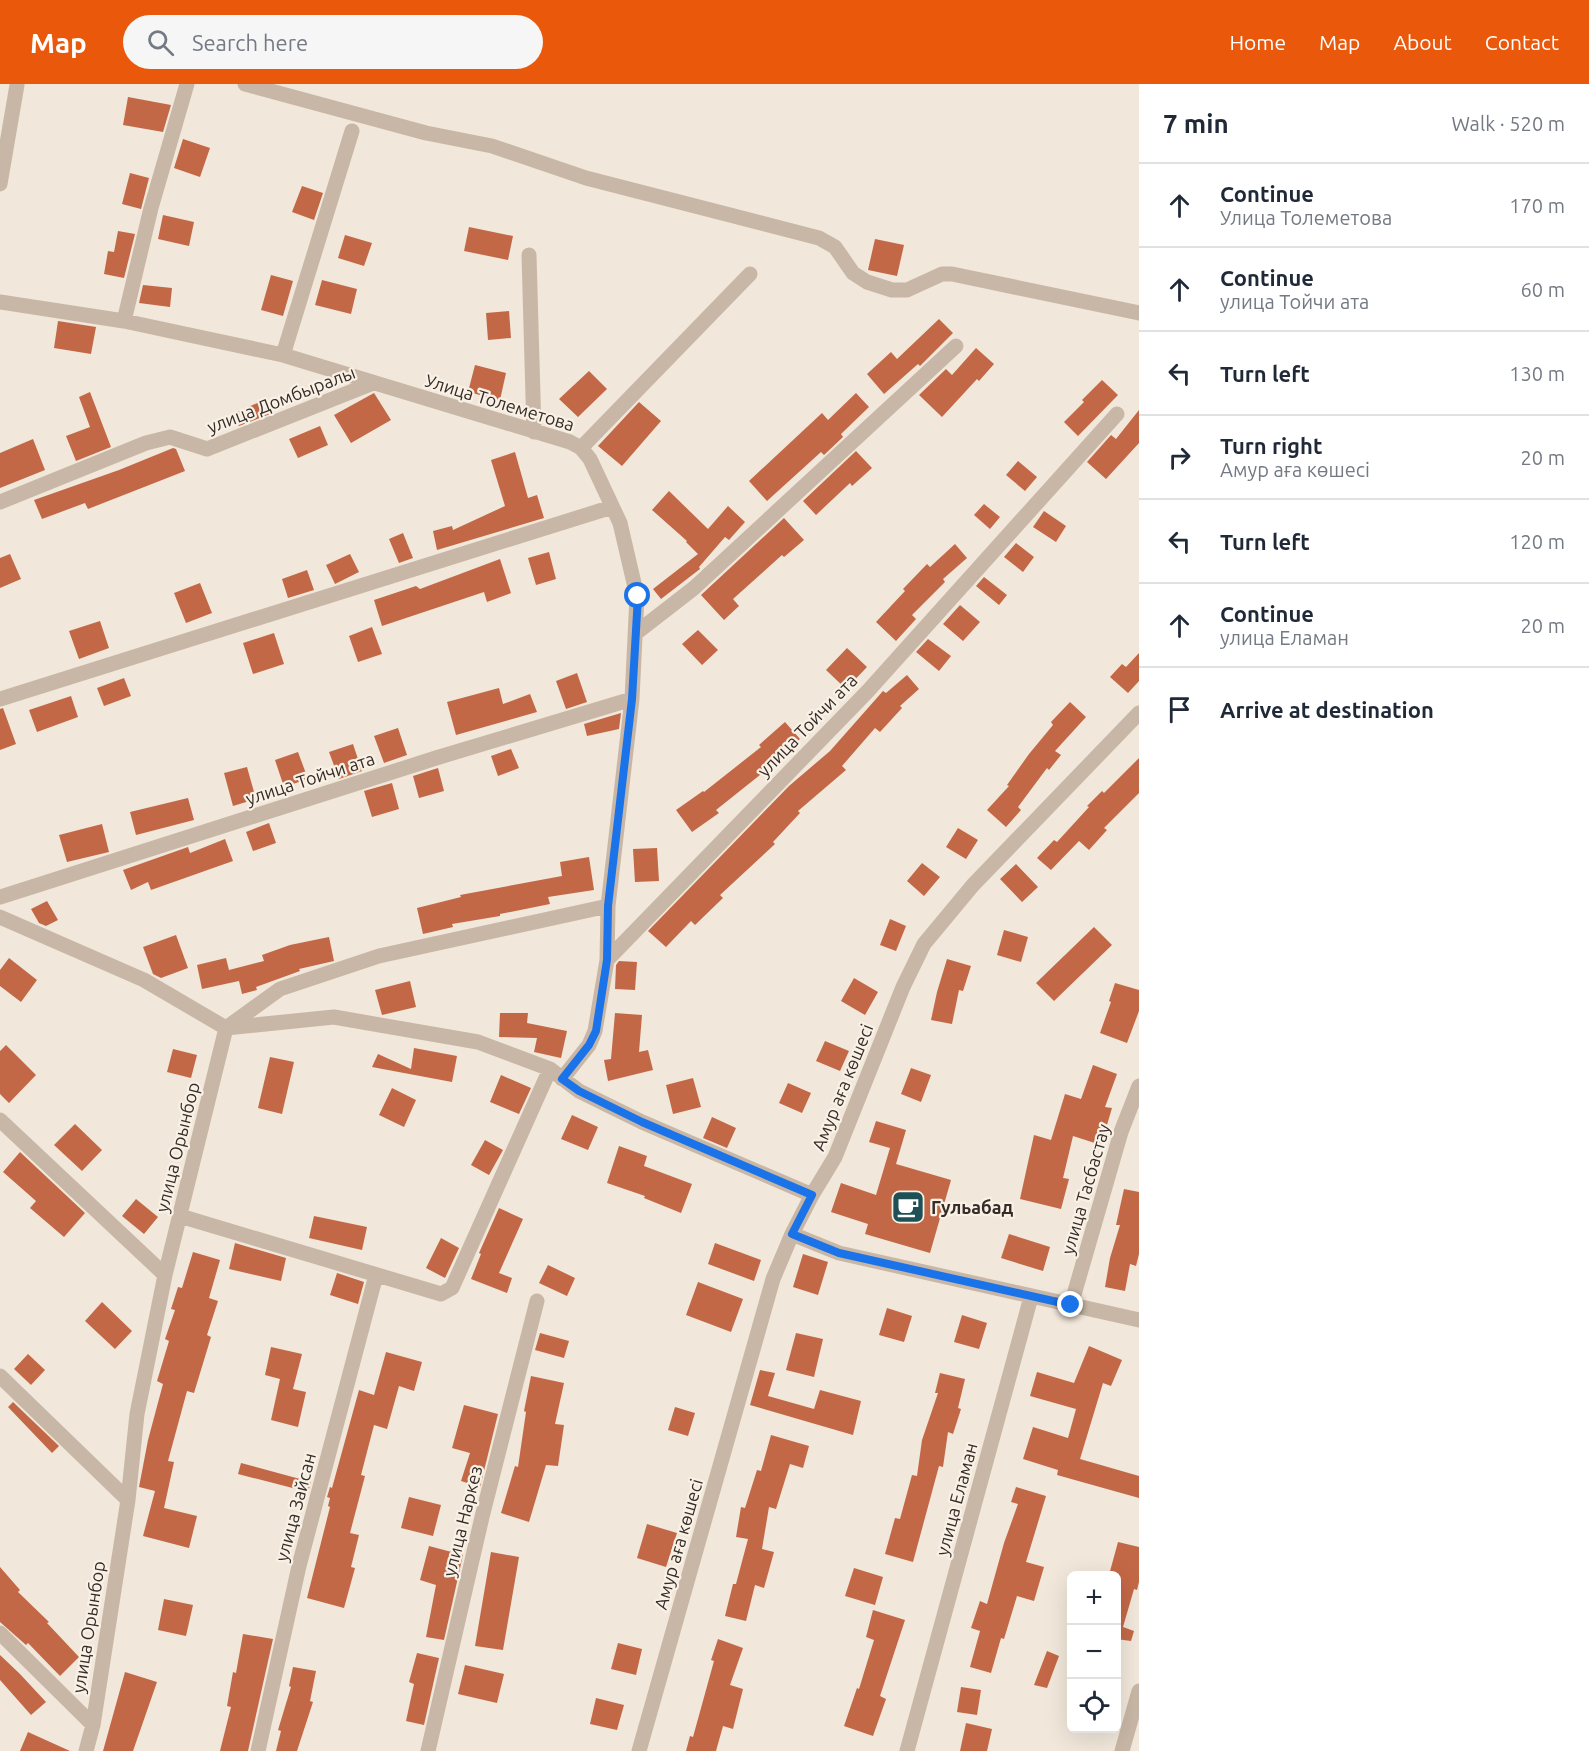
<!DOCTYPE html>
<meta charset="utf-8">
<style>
:root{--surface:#fff;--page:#f6f6f7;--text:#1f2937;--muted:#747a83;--line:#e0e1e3;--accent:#ea580c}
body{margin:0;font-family:Ubuntu,sans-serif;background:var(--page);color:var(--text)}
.controls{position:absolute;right:18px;bottom:18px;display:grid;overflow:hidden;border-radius:9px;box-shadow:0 6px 24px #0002}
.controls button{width:54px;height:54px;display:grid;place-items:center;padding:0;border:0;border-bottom:2px solid var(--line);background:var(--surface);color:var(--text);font:30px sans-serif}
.stop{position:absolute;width:18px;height:18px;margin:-14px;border:4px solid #1a73e8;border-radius:50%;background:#fff}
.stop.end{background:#1a73e8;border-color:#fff;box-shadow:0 2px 6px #0008}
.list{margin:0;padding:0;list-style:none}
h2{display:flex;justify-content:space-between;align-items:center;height:78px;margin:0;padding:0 24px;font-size:26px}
h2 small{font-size:20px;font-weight:400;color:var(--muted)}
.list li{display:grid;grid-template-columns:39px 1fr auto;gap:18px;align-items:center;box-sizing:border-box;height:84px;padding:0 24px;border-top:2px solid var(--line)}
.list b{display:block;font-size:22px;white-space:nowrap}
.list p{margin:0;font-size:20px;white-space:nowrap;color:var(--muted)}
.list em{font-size:20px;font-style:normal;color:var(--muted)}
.icon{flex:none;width:33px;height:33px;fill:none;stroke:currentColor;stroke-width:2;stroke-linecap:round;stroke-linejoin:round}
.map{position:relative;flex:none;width:1139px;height:1667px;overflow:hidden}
header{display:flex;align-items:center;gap:36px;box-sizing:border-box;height:84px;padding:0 30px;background:var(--accent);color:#fff}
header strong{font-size:28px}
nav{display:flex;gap:33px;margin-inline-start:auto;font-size:21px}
.search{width:420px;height:54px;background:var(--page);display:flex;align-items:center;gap:15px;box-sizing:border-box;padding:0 21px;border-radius:33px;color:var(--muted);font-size:22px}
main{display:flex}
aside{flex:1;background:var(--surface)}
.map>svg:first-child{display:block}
</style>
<header>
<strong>Map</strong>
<div class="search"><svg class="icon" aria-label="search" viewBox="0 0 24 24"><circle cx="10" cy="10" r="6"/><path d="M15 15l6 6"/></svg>Search here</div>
<nav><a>Home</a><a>Map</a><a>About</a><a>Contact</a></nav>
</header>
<main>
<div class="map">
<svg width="1139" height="1667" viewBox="0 0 1139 1667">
<rect width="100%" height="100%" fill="#f1e7da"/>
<path fill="#c36846" d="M128 13 171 21 163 48 123 41Z
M183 55 210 64 200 93 174 84Z
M130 89 149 94 141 125 122 120Z
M302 102 323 109 314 136 292 128Z
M163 131 194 138 189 162 158 155Z
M469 143 513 152 508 176 464 167Z
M118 147 135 150 124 194 104 190 108 167 114 168Z
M345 151 372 159 364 182 338 174Z
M875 155 904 161 897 192 868 186Z
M271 191 293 197 283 232 261 226Z
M322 196 357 205 351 230 315 221Z
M143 201 172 204 170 223 139 219Z
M509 227 511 254 488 256 486 229Z
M939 235 953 249 920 282 918 280 884 310 867 290 891 268 897 275Z
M58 237 96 243 91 270 54 264Z
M976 264 994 280 979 297 977 295 942 333 919 311 946 285 952 291Z
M475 281 506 289 500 316 468 308Z
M589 287 607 305 578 333 559 315Z
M1102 296 1118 311 1078 352 1064 338 1084 318 1082 316Z
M90 308 111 363 76 377 66 352 90 343 79 313Z
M374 309 391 336 351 359 334 331Z
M856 309 869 323 841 350 843 353 824 371 821 368 767 417 749 397 822 329 828 336Z
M264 316 270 330 239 342 233 330Z
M639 318 661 337 622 382 598 362Z
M1139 326V359L1106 395 1087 378 1111 351 1116 355Z
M320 342 328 361 298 374 289 355Z
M33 355 45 386 0 404V369Z
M173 364 176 365 185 387 88 425 85 419 42 435 34 416 119 386Z
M856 367 872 384 852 402 850 399 816 431 803 417Z
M515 368 528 414 537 411 544 434 437 466 433 447 452 442 453 446 505 422 491 376Z
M1018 377 1037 393 1025 407 1006 391Z
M669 407 708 445 728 422 745 438 729 456 725 453 699 483 700 485 661 515 653 505 698 470 686 458 687 457 652 426Z
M984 420 1000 433 990 445 974 431Z
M1044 427 1066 442 1056 458 1033 443Z
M784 434 804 456 784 473 782 471 733 515 739 522 724 536 701 511Z
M403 449 413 474 399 479 389 455Z
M1016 459 1034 473 1023 488 1004 473Z
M955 460 967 474 943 495 945 498 912 531 916 535 896 557 876 538 905 507 903 505 927 480 930 483Z
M549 468 556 495 536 501 528 474Z
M10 470 21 495 0 504V474Z
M350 470 359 488 335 500 326 481Z
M500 475 511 509 487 518 484 508 382 542 374 516 416 502 420 505Z
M307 486 314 506 288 514 282 495Z
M984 493 1007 511 999 521 976 502Z
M200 499 212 529 186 539 174 509Z
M960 521 980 538 963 557 943 540Z
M100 537 109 564 79 575 69 547Z
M372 543 382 570 358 578 349 552Z
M698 546 718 566 702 581 682 560Z
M274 549 284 580 253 590 243 559Z
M928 555 951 572 939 587 916 568Z
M847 564 867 583 846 605 826 586Z
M1139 569V597L1128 609 1110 593 1122 580 1126 583Z
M577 589 587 618 566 625 556 597Z
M907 591 919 605 900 622 902 624 880 648 875 644 842 682 846 686 798 727 800 729 773 758 775 760 720 811 723 814 695 841 691 837 666 863 648 847 789 702 830 667 883 607 886 609Z
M124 594 131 612 104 622 97 604Z
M499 604 503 620 530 610 537 628 456 651 447 618Z
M71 612 78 633 37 648 29 626Z
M1070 618 1086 633 1055 667 1061 671 1049 686 1047 684 1018 723 1021 726 1006 743 987 726 1009 702 1007 701 1029 670 1053 641 1051 638Z
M3 624 16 660 0 666V625Z
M621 629 619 645 587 652 584 640Z
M785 638 800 655 769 682 770 683 716 726 719 729 692 748 676 726 703 707 704 708 761 663 759 661Z
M398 644 407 671 384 679 374 652Z
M353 660 362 687 339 695 329 668Z
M511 665 519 684 498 692 491 672Z
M298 668 308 695 284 703 275 676Z
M1139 674V709L1104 744 1107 746 1089 766 1079 757 1051 786 1037 774 1054 756 1057 758 1089 723 1087 722 1102 707 1104 709Z
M247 683 256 715 233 722 224 689Z
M438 684 444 707 419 714 413 692Z
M392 699 399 725 372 733 364 707Z
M188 714 194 736 136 751 130 728Z
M269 739 276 759 253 767 246 748Z
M102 740 109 768 67 778 59 751Z
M958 744 978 756 966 775 946 763Z
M225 755 233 777 151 806 148 798 131 806 123 786 188 763 190 769Z
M657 764 659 797 635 798 633 765Z
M589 773 594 806 548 813 550 820 500 830V832L452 840 453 843 423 850 417 824 461 813 460 811 562 792 560 778Z
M922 779 940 793 924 812 907 797Z
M1016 780 1038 803 1022 818 1000 795Z
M47 817 58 836 46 842 39 839 31 825Z
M890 835 906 842 896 867 880 861Z
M1094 843 1112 861 1054 917 1036 899Z
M1004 846 1028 853 1021 878 997 871Z
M176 851 188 884 161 894 153 890 143 863Z
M329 853 334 877 299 885 300 887 256 903 257 906 242 910 239 897 202 905 197 881 226 874 229 886 264 877 262 871 290 861Z
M9 874 37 896 21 918 0 902V886Z
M947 875 971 882 963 907 959 906 952 940 931 936 937 908Z
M619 877 637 878 635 906 615 905 616 881Z
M854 894 878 908 865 931 841 917Z
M410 897 416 923 382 931 375 906Z
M1115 899 1139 906V927L1127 959 1100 949 1111 918 1109 917Z
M500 929H528L527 939 567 947 561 974 534 968 537 954 499 953Z
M615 929 642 931 639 968 648 966 653 986 608 997 604 976 611 975Z
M825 957 849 967 840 987 816 977Z
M6 961 36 991 9 1019 0 1010V967Z
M414 964 457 972 452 998 372 983 378 970 411 985Z
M173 965 197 971 191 994 167 988Z
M270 973 294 978 282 1030 258 1024Z
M1093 981 1117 990 1105 1023 1112 1024 1101 1061 1073 1052 1063 1094 1069 1095 1061 1125 1020 1115 1034 1051 1051 1056 1065 1010 1081 1015Z
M911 984 931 991 921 1018 901 1010Z
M501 991 531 1004 519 1030 490 1018Z
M693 994 701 1023 673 1030 666 1001Z
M788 999 811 1009 802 1029 779 1019Z
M392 1004 416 1016 404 1043 379 1031Z
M572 1031 598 1043 588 1066 561 1055Z
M712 1033 736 1044 727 1064 703 1054Z
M876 1037 906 1046 896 1080 951 1096 930 1169 865 1150 868 1140 831 1128 841 1099 876 1111 890 1064 869 1058Z
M75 1040 102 1066 82 1087 54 1061Z
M485 1056 503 1066 489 1091 471 1081Z
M619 1062 647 1072 644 1082 692 1100 681 1129 644 1114 645 1112 607 1099Z
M20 1068 85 1129 64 1153 30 1124 36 1117 3 1088Z
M1124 1105 1139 1108V1170L1136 1182 1130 1180 1125 1207 1105 1203 1110 1174 1120 1141H1116Z
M136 1115 158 1133 144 1150 122 1132Z
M499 1124 523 1135 499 1189 512 1194 507 1209 471 1195 481 1170 479 1169Z
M314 1132 367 1143 362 1166 309 1154Z
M1009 1150 1050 1163 1043 1187 1001 1174Z
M441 1154 459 1164 445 1194 426 1184Z
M235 1159 286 1174 281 1197 229 1185Z
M715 1159 761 1176 754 1197 708 1180Z
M193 1168 220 1176 209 1214 218 1217 207 1251 211 1253 194 1309 187 1307 168 1377 174 1378 164 1424 197 1432 189 1464 143 1452 155 1407 139 1403 148 1356 163 1300 157 1297 169 1257 165 1255 175 1226 171 1225 178 1203 182 1204Z
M803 1170 828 1178 818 1211 793 1203Z
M548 1181 575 1194 567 1212 539 1199Z
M337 1189 364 1198 358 1220 330 1211Z
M698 1198 743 1215 731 1248 686 1231Z
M102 1218 132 1247 115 1265 85 1237Z
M887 1224 912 1232 904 1258 879 1251Z
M962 1231 987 1239 979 1265 954 1258Z
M540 1249 569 1257 564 1274 535 1266Z
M796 1249 823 1255 814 1293 786 1286Z
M1089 1262 1122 1276 1111 1302 1103 1299 1080 1375 1139 1392V1414L1057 1391 1058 1386 1023 1375 1033 1343 1068 1354 1076 1325 1030 1312 1037 1288 1074 1299Z
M271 1263 302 1270 293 1305 306 1308 298 1343 271 1336 280 1295 265 1291Z
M386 1268 422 1278 414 1307 399 1302 387 1345 374 1341 361 1391 365 1392 350 1449 359 1451 351 1483 355 1484 344 1524 307 1514 330 1423 328 1422 330 1414 327 1413 330 1403 332 1404 359 1306 374 1311Z
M28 1270 45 1286 31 1301 14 1285Z
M760 1286 775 1289 768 1312 814 1325 820 1306 861 1317 853 1351 750 1321Z
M940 1289 965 1295 958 1324 961 1325 953 1350 948 1348 943 1383 939 1382 913 1478 885 1470 895 1434 900 1435 912 1391 917 1392 922 1356 938 1309H935Z
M531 1292 564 1299 555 1340 564 1341 558 1382 546 1381 529 1438 501 1429 515 1382 518 1383 526 1328 524 1327Z
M13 1318 59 1362 52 1369 8 1323Z
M464 1321 498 1330 480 1403 461 1397 470 1369 452 1364Z
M675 1323 695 1329 688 1352 668 1346Z
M771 1351 809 1362 803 1384 790 1380 776 1425 769 1423 762 1465 774 1468 764 1504 755 1501 746 1537 725 1532 733 1500H736L748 1455 736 1453 741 1423 745 1424 757 1386 761 1387Z
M241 1379 311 1398 308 1408 238 1390Z
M1016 1403 1046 1412 1026 1478 1044 1483 1034 1517 1017 1512 1004 1555 1001 1554 991 1589 970 1583 980 1547 971 1544 980 1517 987 1520 1004 1459 1018 1420 1011 1418Z
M409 1413 441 1421 433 1452 401 1444Z
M647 1440 677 1449 666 1483 637 1474Z
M1118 1458 1139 1463V1498L1137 1506 1134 1505 1123 1543 1134 1547 1131 1557 1116 1555V1491H1109Z
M429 1462 463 1471 444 1556 426 1553 436 1501 420 1496Z
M491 1468 519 1473 503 1566 475 1562Z
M0 1483 20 1506 18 1508 49 1538 47 1539 79 1573 60 1592 28 1559 26 1561 0 1538Z
M854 1484 883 1493 875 1521 845 1512Z
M164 1515 193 1521 186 1552 158 1546Z
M873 1526 905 1536 880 1612 886 1615 873 1652 844 1642 857 1604 859 1605 874 1556 866 1553Z
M243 1550 273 1555 248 1667H220L231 1623 227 1622 233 1588 236 1589Z
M718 1555 743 1564 730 1601 743 1605 733 1645 723 1642 716 1667H686L690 1652 693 1653 714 1577 711 1576Z
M618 1559 642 1565 636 1591 611 1585Z
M1047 1567 1059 1572 1047 1604 1034 1601Z
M417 1569 439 1574 424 1641 406 1637 414 1600 409 1598Z
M0 1571 20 1590 46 1618 31 1631 0 1596Z
M465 1581 504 1590 497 1619 458 1610Z
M293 1583 316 1587 310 1617 313 1618 297 1667H276L281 1647 278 1646 291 1603 289 1602Z
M125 1588 157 1598 133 1667H103Z
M961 1603 981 1606 977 1631 957 1628Z
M596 1614 624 1621 617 1646 590 1640Z
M966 1639 992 1645 987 1667H960Z
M28 1648 70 1667H20Z"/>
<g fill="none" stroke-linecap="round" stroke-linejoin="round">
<path stroke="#c8b7a6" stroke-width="15" d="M245 0 426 49 492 62 586 94 819 154 835 163 853 189 867 198 892 206H907L942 190H952L1139 229
M0 100 17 1
M529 171 534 348
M0 218 124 237 283 271 570 358 581 364 590 375 620 439 637 512 632 615 608 822 607 876
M124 237 151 124 187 0
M283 271 352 47
M581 364 750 190
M0 418 146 359 170 353 207 365 373 299
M636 549 694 504 956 262
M0 615 612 423
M0 813 436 674 632 615
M0 833 144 896 226 944 334 933 478 958 550 985 579 1007 642 1038 812 1111
M562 995 589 961 595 947 607 876 867 608 1117 330
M0 1036 165 1191
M180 1132 441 1210 452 1204 550 985
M792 1150 839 1169 1139 1236
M1071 1221 1121 1048 1139 1002
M0 1292 128 1416
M0 1549 93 1641 86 1667
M93 1641 128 1416 137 1330 165 1191 226 944 280 905 379 872 608 822
M258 1667 299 1482 376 1191
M428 1667 482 1433 537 1217
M639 1667 773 1195 792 1150 812 1111 835 1073 903 903 924 860 973 801 1139 629
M907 1667 1031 1213
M1122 1667 1139 1607"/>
</g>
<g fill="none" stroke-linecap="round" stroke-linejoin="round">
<path stroke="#1a73e8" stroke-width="8" d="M638 512 632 615 608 822 607 876 596 947 589 961 562 995 579 1007 642 1038 812 1111 792 1150 839 1169 1071 1221"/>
</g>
<defs>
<g id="cafe-square" transform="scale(1.725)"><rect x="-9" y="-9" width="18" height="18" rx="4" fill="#1e5055" stroke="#f9f1e6"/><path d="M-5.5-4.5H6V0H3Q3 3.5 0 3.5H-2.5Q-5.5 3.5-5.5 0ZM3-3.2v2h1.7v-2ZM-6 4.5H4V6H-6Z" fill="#fff"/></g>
</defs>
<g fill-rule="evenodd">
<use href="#cafe-square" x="908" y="1123"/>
</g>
<g text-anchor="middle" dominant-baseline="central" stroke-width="4.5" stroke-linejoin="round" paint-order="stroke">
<g font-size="18" fill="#352c27" stroke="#f9f1e6">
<text transform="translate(281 315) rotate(-21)">улица Домбыралы</text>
<text transform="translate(500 318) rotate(17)">Улица Толеметова</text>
<text transform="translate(807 641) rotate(-46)">улица Тойчи ата</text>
<text transform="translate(310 694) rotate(-18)">улица Тойчи ата</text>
<text transform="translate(842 1003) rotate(-68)">Амур аға көшесі</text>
<text transform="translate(177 1063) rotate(-76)">улица Орынбор</text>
<text transform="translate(1085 1105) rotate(-74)">улица Тасбастау</text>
<text transform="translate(956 1415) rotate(-75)">улица Еламан</text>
<text transform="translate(295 1423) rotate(-75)">улица Зайсан</text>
<text transform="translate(462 1437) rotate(-76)">улица Наркез</text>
<text transform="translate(678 1460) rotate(-74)">Амур аға көшесі</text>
<text transform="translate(88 1543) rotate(-81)">улица Орынбор</text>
</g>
<g font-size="18" font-weight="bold" fill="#352c27" stroke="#f9f1e6" text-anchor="start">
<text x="931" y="1123">Гульабад</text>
</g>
</g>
</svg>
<div class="controls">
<button>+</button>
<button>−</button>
<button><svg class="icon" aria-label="locate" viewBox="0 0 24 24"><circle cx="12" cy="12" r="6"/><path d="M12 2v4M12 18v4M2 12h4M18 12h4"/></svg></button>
</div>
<div class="stop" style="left:638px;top:512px"></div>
<div class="stop end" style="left:1071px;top:1221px"></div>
</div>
<aside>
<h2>7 min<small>Walk · 520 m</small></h2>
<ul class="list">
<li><svg class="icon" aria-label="ahead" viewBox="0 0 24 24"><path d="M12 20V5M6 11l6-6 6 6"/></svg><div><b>Continue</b><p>Улица Толеметова</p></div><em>170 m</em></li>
<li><svg class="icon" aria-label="ahead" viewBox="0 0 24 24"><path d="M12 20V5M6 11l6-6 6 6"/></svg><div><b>Continue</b><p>улица Тойчи ата</p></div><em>60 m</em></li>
<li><svg class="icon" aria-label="left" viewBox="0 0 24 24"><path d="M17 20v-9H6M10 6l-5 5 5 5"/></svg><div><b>Turn left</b></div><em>130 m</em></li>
<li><svg class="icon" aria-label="right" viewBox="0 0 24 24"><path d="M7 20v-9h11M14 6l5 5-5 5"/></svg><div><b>Turn right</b><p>Амур аға көшесі</p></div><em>20 m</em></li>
<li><svg class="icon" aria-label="left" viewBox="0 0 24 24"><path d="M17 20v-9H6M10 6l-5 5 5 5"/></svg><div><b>Turn left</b></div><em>120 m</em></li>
<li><svg class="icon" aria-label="ahead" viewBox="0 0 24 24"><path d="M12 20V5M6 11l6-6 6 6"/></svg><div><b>Continue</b><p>улица Еламан</p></div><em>20 m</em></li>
<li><svg class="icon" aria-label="arrive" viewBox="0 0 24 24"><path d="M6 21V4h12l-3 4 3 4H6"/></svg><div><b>Arrive at destination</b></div></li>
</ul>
</aside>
</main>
